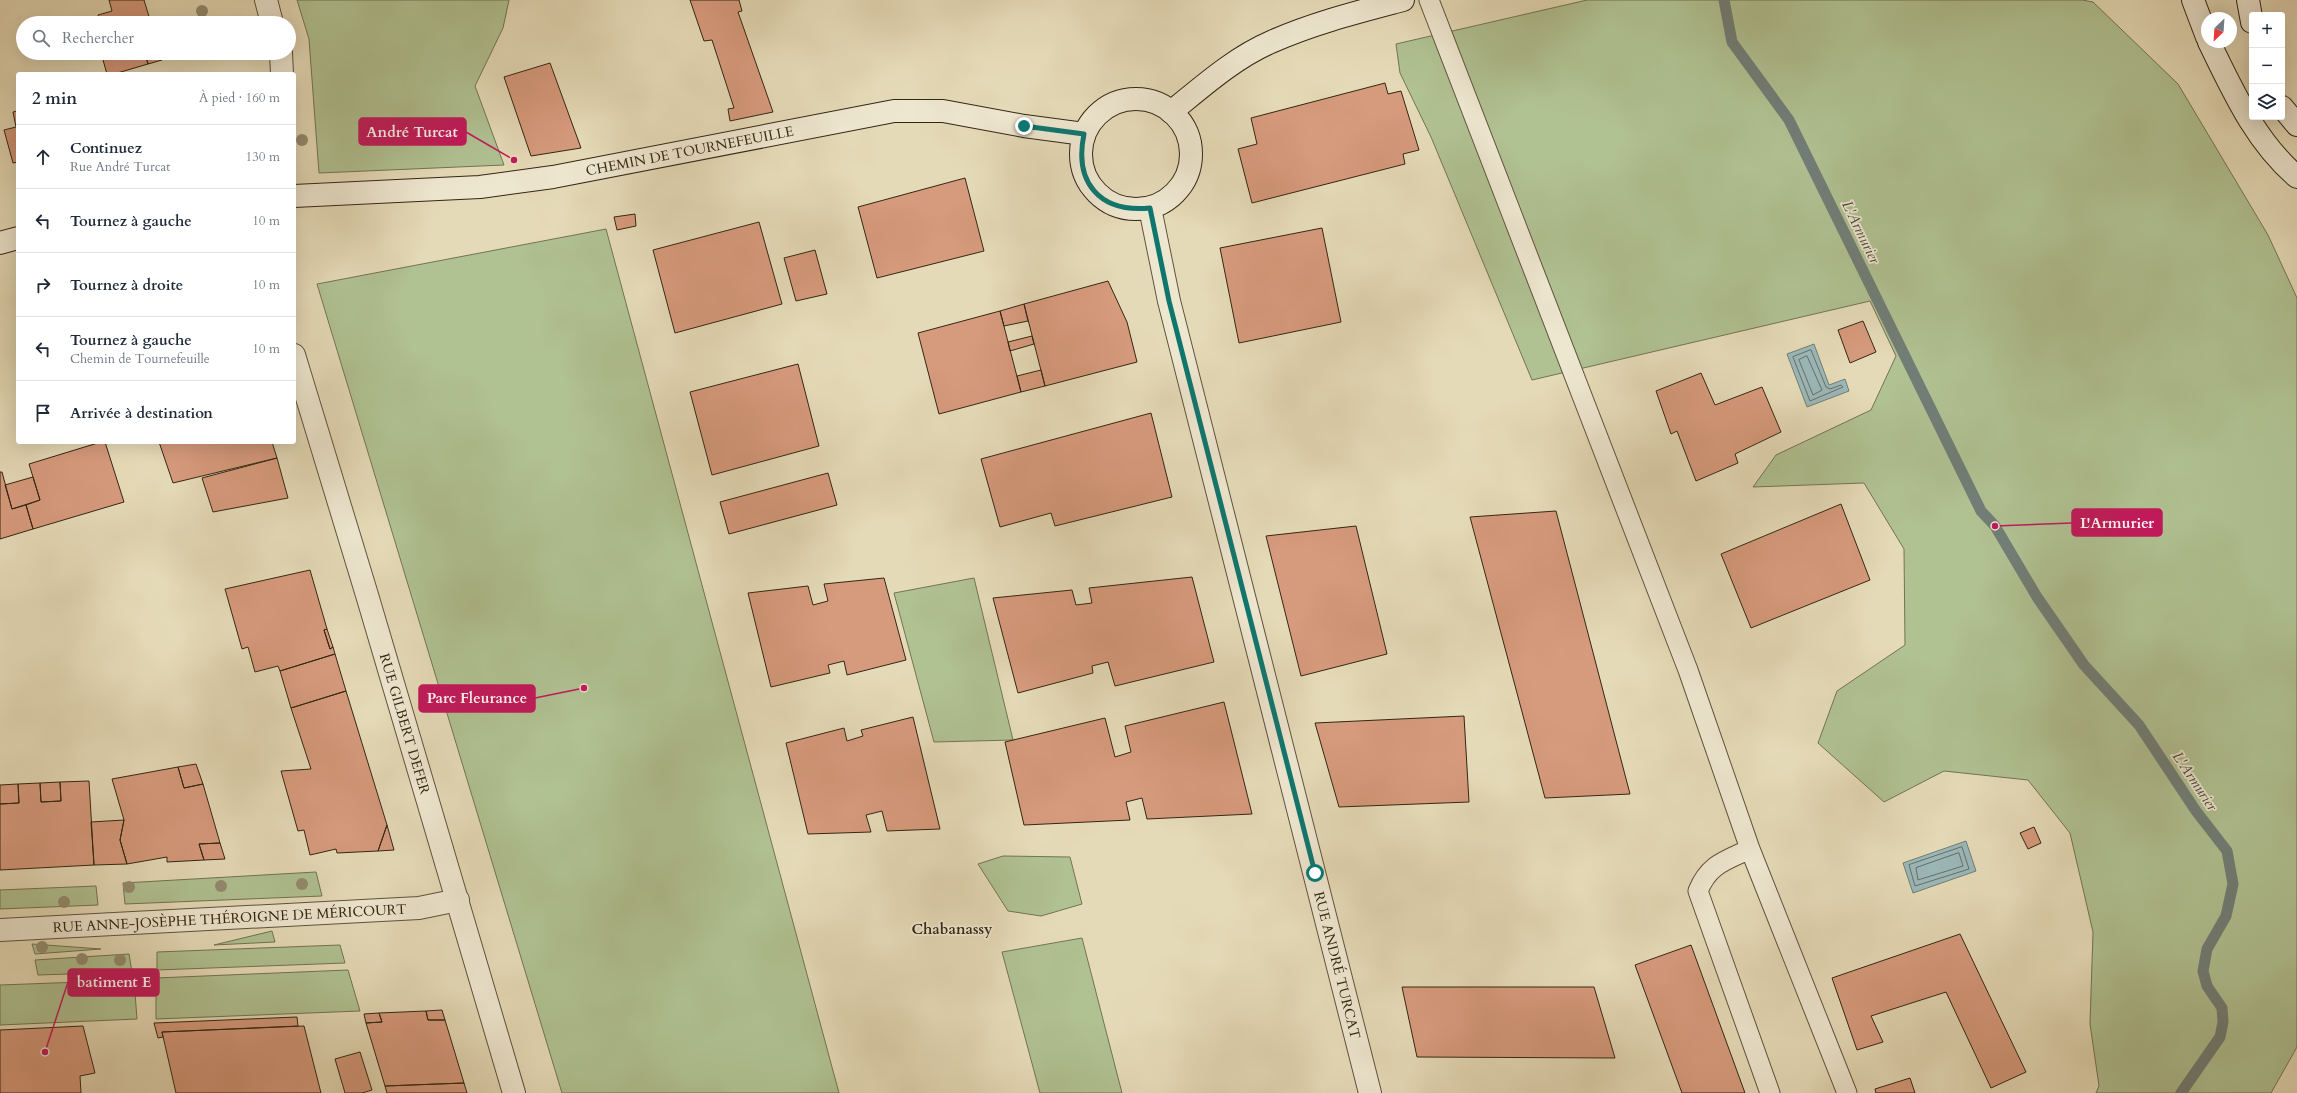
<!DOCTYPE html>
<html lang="fr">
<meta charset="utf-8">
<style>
:root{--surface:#fff;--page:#f6f6f7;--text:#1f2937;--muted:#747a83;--line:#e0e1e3}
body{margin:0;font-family:Cardo,serif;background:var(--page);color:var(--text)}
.controls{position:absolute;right:12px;top:12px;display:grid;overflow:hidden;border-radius:4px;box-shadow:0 4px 16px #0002}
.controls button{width:36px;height:36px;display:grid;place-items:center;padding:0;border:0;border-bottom:1px solid var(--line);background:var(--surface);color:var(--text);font:20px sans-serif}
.compass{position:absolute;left:2201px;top:12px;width:36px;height:36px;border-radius:50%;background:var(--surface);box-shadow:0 4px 16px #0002;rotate:205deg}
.stop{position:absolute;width:12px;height:12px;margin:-9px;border:3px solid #0f766e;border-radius:50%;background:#fff}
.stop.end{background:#0f766e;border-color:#fff;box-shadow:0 1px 4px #0008}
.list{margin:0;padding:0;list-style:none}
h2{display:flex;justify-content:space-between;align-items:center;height:52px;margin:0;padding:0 16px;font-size:17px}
h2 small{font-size:13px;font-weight:400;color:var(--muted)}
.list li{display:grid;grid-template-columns:26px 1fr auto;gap:12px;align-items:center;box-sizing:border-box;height:64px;padding:0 16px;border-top:1px solid var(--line)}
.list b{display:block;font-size:15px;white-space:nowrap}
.list p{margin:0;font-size:13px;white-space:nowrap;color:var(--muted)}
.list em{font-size:13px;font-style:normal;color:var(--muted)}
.icon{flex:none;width:22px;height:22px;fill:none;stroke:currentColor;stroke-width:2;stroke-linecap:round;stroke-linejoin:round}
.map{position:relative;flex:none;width:2297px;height:1093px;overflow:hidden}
.search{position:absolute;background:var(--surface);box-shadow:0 4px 16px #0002;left:16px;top:16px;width:280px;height:44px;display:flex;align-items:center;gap:10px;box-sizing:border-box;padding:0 14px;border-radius:22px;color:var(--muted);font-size:15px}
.panel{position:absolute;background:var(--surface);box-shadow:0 4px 16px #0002;left:16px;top:72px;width:280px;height:372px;border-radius:4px}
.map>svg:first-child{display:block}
</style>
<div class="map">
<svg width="2297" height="1093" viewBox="0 0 2297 1093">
<rect width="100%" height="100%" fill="#e5dab7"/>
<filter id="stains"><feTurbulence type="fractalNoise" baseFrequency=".005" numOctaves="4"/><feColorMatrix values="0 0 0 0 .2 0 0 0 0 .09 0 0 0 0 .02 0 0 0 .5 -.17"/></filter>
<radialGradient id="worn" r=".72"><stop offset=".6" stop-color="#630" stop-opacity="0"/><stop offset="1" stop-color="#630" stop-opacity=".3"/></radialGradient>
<path fill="#b0c192" stroke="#727453" d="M297 0H509L503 28 475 86 504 165 319 173 309 39Z
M1587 0H2082L2093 2 2178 84 2268 235 2297 298V1047L2271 1093H2096L2099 1086 2090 1024 2093 932 2070 833 2028 780 1944 771 1884 802 1818 743 1837 691 1905 645 1904 549 1864 483 1753 487 1776 455 1871 410 1896 356 1870 301 1532 380 1431 137 1400 73 1396 44Z
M606 229 839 1093H562L317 284Z
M974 578 1013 740 934 742 894 593Z
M1003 856 1070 857 1082 904 1041 916 1008 911 978 864Z
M316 872 322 896 125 904 123 883Z
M96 886 98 905 0 909V890Z
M272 931 275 942 214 945Z
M1082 938 1122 1093H1040L1002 952Z
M32 944 101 949 35 954Z
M340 945 345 963 157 970V952Z
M129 954 132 972 38 975 35 960Z
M348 970 360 1011 156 1019V978Z
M134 980 137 1019 0 1025V985Z"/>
<path fill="#9bb8b9" stroke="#717e77" d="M1814 344 1829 385 1845 379 1849 391 1807 407 1787 354Z
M1966 841 1976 871 1913 893 1903 863Z"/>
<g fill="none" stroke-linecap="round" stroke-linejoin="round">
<path stroke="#676f66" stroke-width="1" d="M1811 350 1826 387 1830 389 1841 385 1843 387 1810 401 1793 357Z
M1807 356 1822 390 1813 395 1799 360Z
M1962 847 1969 869 1915 886 1909 865Z
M1959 853 1963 866 1918 880 1916 868Z"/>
<path stroke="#717e77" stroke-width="11" d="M1724 0 1732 42 1789 120 1981 511 1995 526 2037 597 2084 665 2139 725 2196 811 2227 851 2233 884 2226 916 2207 949 2203 971 2207 986 2222 1008 2223 1022 2220 1037 2181 1093"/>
</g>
<path fill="#d69a7c" stroke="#332614" d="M109 0H144L151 23H100L98 15 112 11Z
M690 0H739L742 11 738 12 773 112 730 121 728 109 734 108 712 40 704 41Z
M99 19 100 23H92V22Z
M101 53H145L148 64 114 74H107Z
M145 53H160L162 60 148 64Z
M550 63 581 148 531 156 504 77Z
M1385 83 1388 94 1401 91 1419 150 1403 154 1405 164 1252 203 1238 149 1257 144 1251 118Z
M17 111 18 162 13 163 4 130 16 127 13 112Z
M965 178 984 251 877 278 858 207Z
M635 214 636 226 617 230 614 217Z
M759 222 782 304 675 333 653 250Z
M1322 228 1341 322 1239 343 1220 248Z
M815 250 827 294 796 301 784 258Z
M1108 281 1127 322 1137 362 1045 386 1024 304Z
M1024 304 1028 321 1004 326 1000 311Z
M1000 311 1021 392 939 414 918 333Z
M1863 321 1876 352 1850 363 1838 330Z
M1032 336 1034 344 1010 351 1008 342Z
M798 364 819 446 712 475 690 392Z
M1041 370 1045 386 1021 392 1017 376Z
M1701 373 1715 405 1762 387 1781 432 1735 454 1738 463 1696 481 1677 431 1671 434 1656 391Z
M1151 413 1172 497 1055 526 1051 513 1000 527 981 459Z
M101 442H105L124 502 33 529 26 505 40 500 29 464Z
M159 442H272L277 458 173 483Z
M277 458 288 498 213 512 202 478Z
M0 472H2L12 509 26 505 33 529 0 539Z
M828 473 837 505 729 534 720 502Z
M33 477 40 500 12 509 5 485Z
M1841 504 1870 580 1751 628 1721 554Z
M1556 511 1630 794 1545 798 1470 517Z
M1356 526 1387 654 1301 676 1266 536Z
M310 570 327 629 324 630 330 649 333 647 335 654 280 671 278 666 255 672 248 647 242 649 225 589Z
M1192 577 1214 662 1115 686 1108 662 1092 666 1093 673 1018 693 993 598 1072 590 1076 605 1092 603 1089 588Z
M884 578 906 660 847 675 844 661 828 665 830 673 771 687 748 593 808 586 813 605 828 601 824 584Z
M327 629 333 647 330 649 324 630Z
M335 654 346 691 291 708 280 671Z
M346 691 387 825 378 851 337 853 336 849 310 855 304 830 298 831 281 771 311 769 291 708Z
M1224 702 1252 814 1147 819 1142 798 1126 802 1130 820 1024 825 1005 742 1105 718 1115 757 1131 752 1125 726Z
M1464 716 1469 802 1339 807 1315 723Z
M913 717 940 829 887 831 882 811 866 815 871 832 808 834 786 743 844 728 847 741 863 736 861 730Z
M196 764 203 784 184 788 178 767Z
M178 767 184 788 203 784 220 843 199 844 204 860 167 862V857L127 864 120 840 124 820 112 779Z
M89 781 94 865 0 870V804L19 803 18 784 40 783 41 802 61 801 60 782Z
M60 782 61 801 41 802 40 783Z
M18 784 19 803 0 804V785Z
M124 820 120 840 127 864 94 865 91 822Z
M387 825 394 850 378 851Z
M2034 827 2041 843 2028 849 2020 833Z
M220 843 225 859 204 860 199 844Z
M1960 934 2026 1072 1991 1088 1946 992 1871 1016 1883 1042 1857 1050 1832 978Z
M1691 945 1745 1093H1682L1635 965Z
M1402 987H1594L1615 1058 1417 1057Z
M442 1010 445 1020H428L426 1011Z
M426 1011 428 1020H445L464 1083 385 1086 366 1023 382 1022 379 1013Z
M379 1013 382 1022 366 1023 364 1014Z
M297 1017 298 1026 162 1032 163 1037 158 1038 154 1023Z
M83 1026 95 1073 80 1076 81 1093H0V1030Z
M304 1026 321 1093H176L162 1032Z
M360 1052 372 1090 362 1093H345L335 1059Z
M1910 1078 1915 1093H1876L1875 1089Z
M464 1083 467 1093H387L385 1086Z"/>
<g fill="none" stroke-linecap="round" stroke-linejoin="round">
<g stroke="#60533d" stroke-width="21">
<path id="lane" d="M1429 0 1688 670 1750 849 1847 1093
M1750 849C1725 861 1709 864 1698 891L1770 1093"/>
</g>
<g stroke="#60533d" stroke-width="24">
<g id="street">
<path d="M266 0 272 23"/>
<path d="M281 53 282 74"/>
<path id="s1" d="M1150 208 1169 301 1370 1093"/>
<path id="s2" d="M294 355 367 595 514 1093"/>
<path id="s3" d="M0 930 419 908 458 900"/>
</g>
</g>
<g stroke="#332614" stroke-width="24">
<g id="secondary">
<path d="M2193 0 2207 37"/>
<path d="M2248 0 2252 22"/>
<path d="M2209 42C2233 91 2255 141 2297 177"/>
<circle cx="1136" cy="154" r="55"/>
<path d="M2282 107 2297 125"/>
<path d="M1171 112C1202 87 1234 58 1271 42 1314 23 1358 12 1403 0"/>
<path id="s4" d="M294 196 480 187 553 177 894 111H943L1024 126 1084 134"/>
<path d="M0 243 18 238"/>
</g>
</g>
<use href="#lane" stroke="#eee7d0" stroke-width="19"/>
<use href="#street" stroke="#eee7d0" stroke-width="22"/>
<use href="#secondary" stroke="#eee7d0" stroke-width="22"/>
</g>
<g fill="#948c6f">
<circle cx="202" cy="11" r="6"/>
<circle cx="302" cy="140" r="6"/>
<circle cx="302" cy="884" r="6"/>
<circle cx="221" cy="886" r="6"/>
<circle cx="129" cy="887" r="6"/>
<circle cx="64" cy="902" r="6"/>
<circle cx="42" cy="947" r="6"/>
<circle cx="82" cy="959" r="6"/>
<circle cx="120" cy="960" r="6"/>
</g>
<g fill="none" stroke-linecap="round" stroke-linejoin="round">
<path stroke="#0f766e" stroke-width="5" d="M1024 126 1084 134C1074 182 1099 213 1150 208L1169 301 1315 873"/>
</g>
<g text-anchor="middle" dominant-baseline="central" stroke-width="3.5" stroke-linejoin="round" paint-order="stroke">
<g font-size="14" fill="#332614" stroke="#eee7d0">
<text stroke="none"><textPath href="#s4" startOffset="399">CHEMIN DE TOURNEFEUILLE</textPath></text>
<text stroke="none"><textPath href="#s2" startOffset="385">RUE GILBERT DEFER</textPath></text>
<text stroke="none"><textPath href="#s3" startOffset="230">RUE ANNE-JOSÈPHE THÉROIGNE DE MÉRICOURT</textPath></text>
<text stroke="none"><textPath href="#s1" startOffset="780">RUE ANDRÉ TURCAT</textPath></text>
</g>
<g font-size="15" font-style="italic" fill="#4d4a3d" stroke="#eee7d0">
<text transform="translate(1861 232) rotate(64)">L'Armurier</text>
<text transform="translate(2195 781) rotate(56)">L'Armurier</text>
</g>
<g font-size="15" font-weight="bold" fill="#332614" stroke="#eee7d0">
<text x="952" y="929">Chabanassy</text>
</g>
</g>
<path fill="none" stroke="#c2185b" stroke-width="1.5" d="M514 160L466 132M1995 526L2072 523M584 688L535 698M45 1052L68 982"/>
<g fill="#c2185b" stroke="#eee7d0" stroke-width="1.5">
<circle cx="514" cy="160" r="4"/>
<circle cx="1995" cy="526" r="4"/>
<circle cx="584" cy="688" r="4"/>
<circle cx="45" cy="1052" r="4"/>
</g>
<g fill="#c2185b" stroke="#c2185b" stroke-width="1.5">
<rect x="359" y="118" width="107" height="27" rx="4"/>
<rect x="2072" y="509" width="90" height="27" rx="4"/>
<rect x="419" y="685" width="116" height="27" rx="4"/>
<rect x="68" y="969" width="91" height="27" rx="4"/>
</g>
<g font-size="15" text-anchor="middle" font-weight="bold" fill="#fff">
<text x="412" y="137">André Turcat</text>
<text x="2117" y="528">L'Armurier</text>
<text x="477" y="703">Parc Fleurance</text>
<text x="114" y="987">batiment E</text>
</g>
<rect width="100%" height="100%" filter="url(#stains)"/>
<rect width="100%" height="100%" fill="url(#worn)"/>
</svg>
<div class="controls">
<button>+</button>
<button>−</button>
<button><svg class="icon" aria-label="layers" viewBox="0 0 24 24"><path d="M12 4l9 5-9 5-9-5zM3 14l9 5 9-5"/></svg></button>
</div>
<svg class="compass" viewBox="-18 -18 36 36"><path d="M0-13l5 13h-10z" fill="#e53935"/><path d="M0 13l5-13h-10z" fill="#747a83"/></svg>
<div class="stop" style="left:1315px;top:873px"></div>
<div class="stop end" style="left:1024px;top:126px"></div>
<div class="search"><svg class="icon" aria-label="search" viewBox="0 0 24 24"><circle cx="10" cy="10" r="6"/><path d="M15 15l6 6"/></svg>Rechercher</div>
<section class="panel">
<h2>2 min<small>À pied · 160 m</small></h2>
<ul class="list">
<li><svg class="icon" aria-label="ahead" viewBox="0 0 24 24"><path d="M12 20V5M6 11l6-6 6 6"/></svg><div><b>Continuez</b><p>Rue André Turcat</p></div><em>130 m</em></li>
<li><svg class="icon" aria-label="left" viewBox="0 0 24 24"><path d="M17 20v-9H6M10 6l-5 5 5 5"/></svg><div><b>Tournez à gauche</b></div><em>10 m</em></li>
<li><svg class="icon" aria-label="right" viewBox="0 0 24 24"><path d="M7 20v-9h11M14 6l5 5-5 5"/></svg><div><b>Tournez à droite</b></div><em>10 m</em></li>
<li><svg class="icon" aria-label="left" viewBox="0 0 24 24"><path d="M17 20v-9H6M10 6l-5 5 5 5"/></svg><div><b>Tournez à gauche</b><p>Chemin de Tournefeuille</p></div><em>10 m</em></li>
<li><svg class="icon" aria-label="arrive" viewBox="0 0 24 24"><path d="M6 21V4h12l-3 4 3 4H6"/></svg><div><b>Arrivée à destination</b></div></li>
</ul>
</section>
</div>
